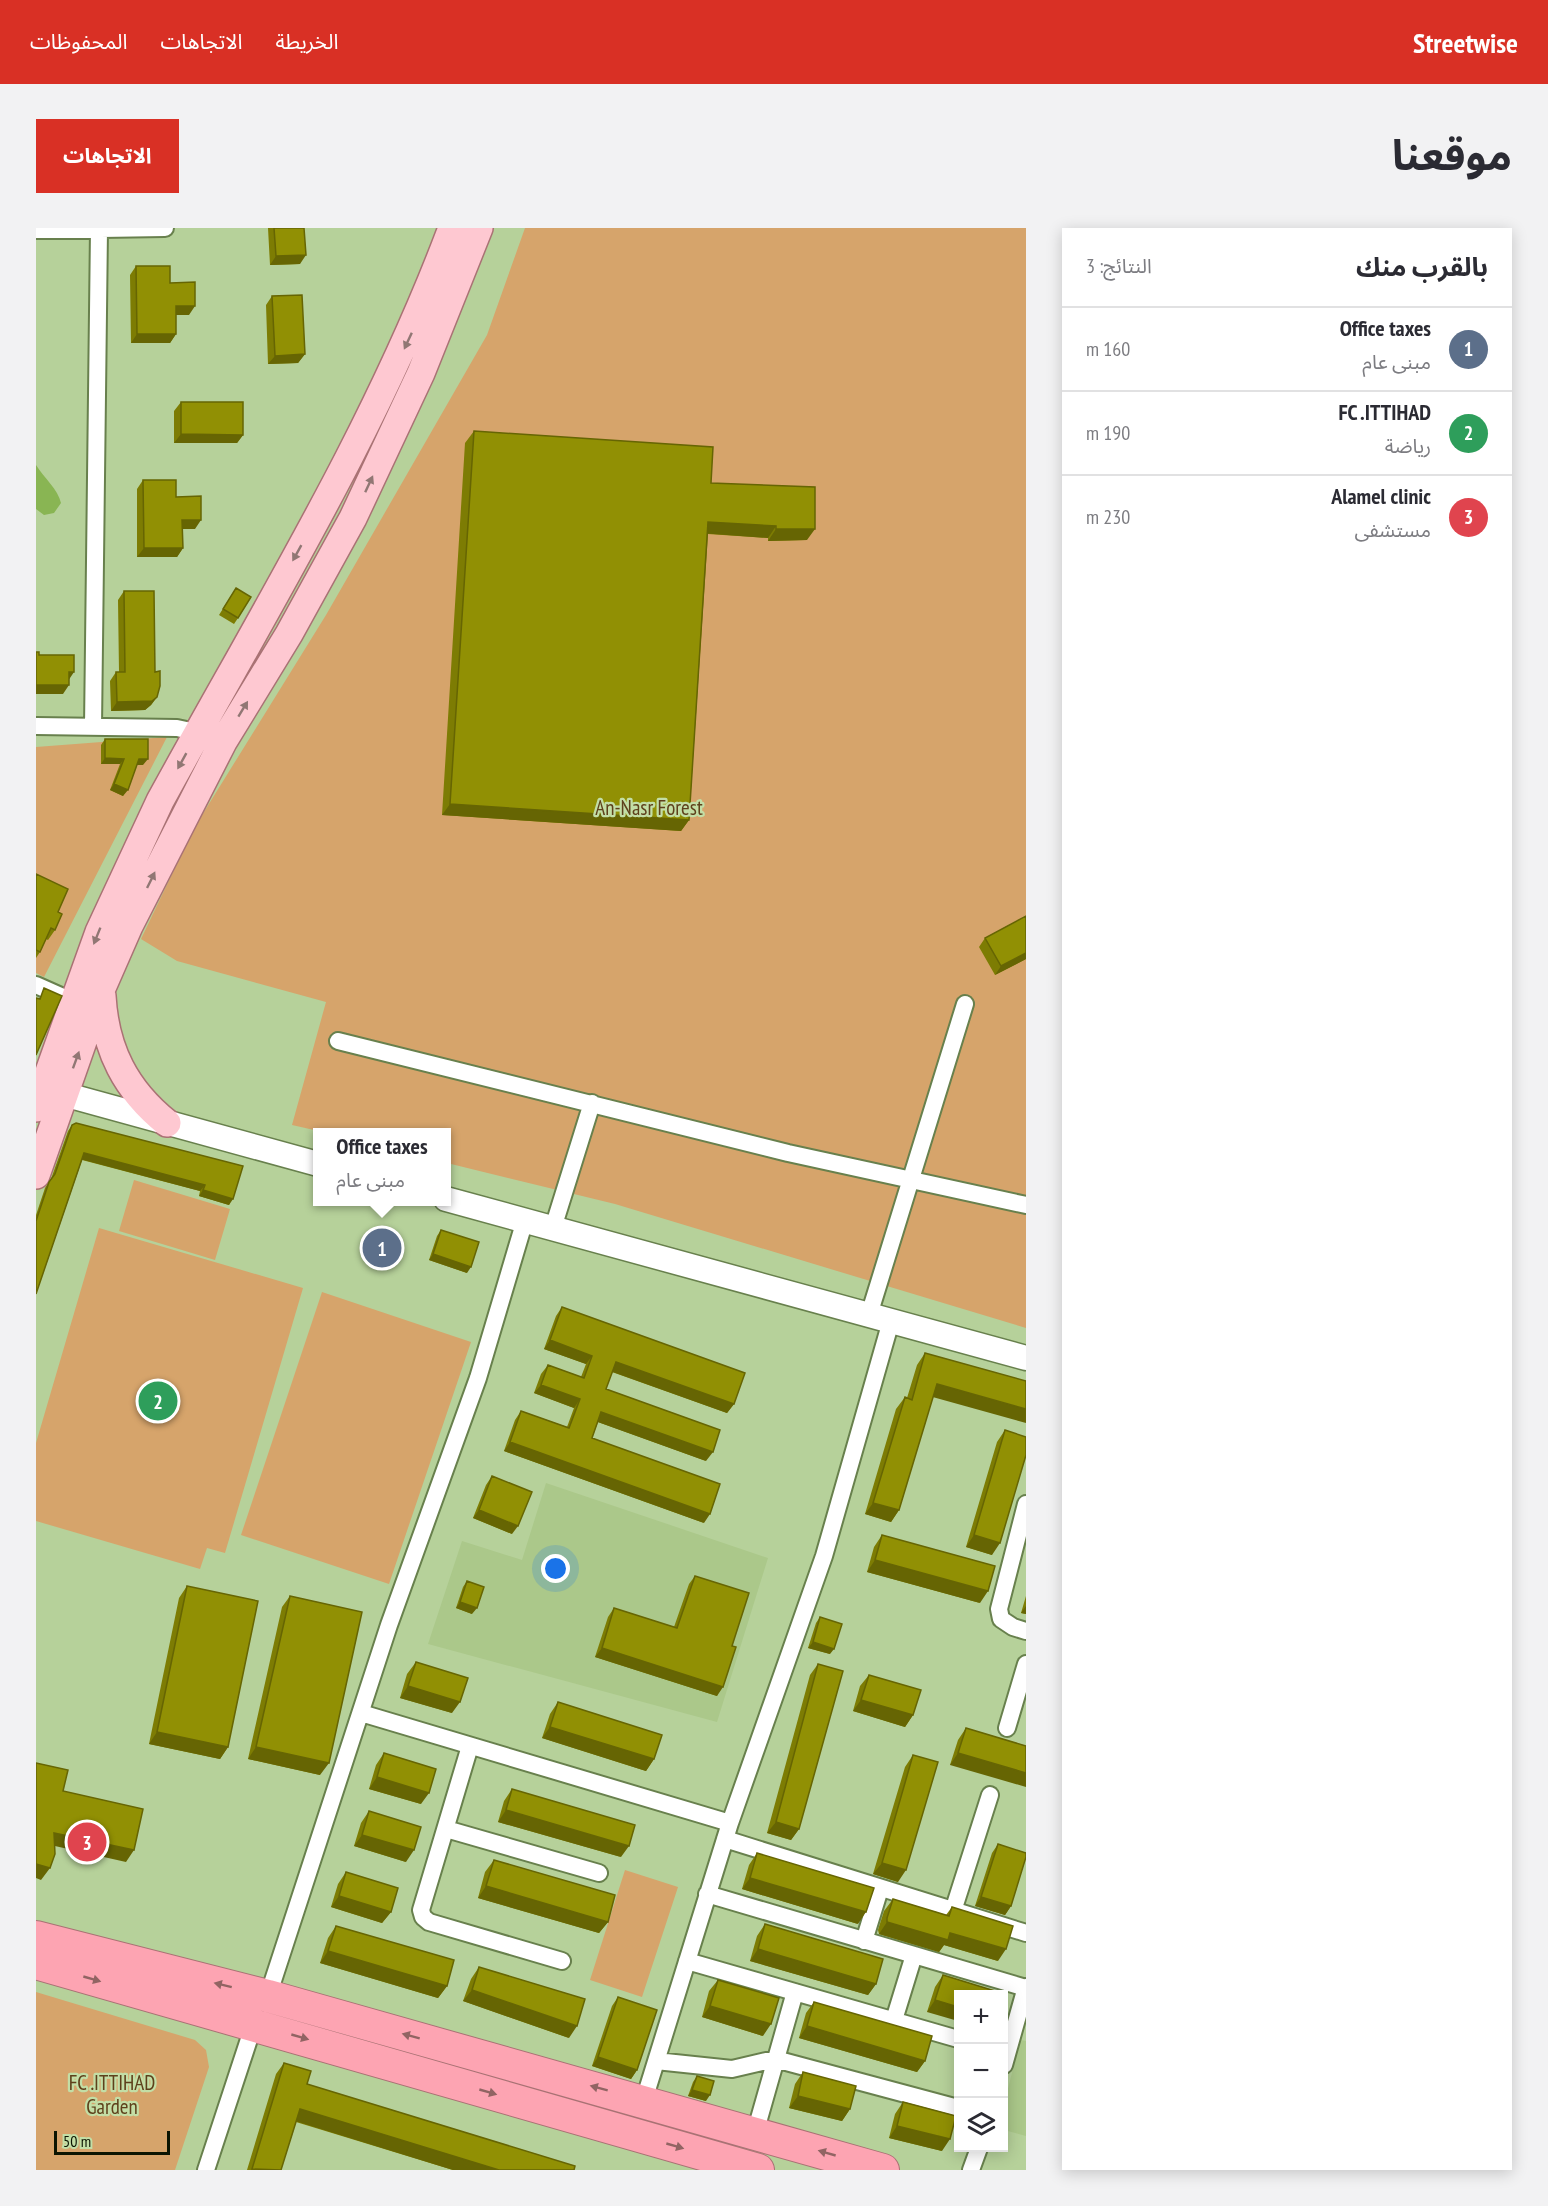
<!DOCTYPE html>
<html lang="ar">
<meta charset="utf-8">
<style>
:root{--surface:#fff;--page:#f2f2f3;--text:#2b2b33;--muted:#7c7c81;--line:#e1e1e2;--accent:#d93025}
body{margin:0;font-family:"PT Sans Narrow","Noto Sans Arabic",sans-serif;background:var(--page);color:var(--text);direction:rtl}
.controls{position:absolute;right:18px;bottom:18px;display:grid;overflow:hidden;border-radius:0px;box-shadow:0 3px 15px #0003}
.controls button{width:54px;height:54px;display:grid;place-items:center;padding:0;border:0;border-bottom:2px solid var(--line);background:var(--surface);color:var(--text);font:30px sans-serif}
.scale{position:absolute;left:18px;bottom:15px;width:116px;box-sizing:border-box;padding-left:6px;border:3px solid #0c1502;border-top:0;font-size:16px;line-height:21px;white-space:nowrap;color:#0c1502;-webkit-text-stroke:4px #c3dea6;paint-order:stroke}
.you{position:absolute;left:520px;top:1341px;width:21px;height:21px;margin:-15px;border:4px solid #fff;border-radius:50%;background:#1a73e8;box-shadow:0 0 0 9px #1a73e833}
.badge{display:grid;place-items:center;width:39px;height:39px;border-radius:50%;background:var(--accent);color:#fff;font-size:20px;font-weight:700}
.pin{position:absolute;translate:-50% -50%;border:3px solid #fff;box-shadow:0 2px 6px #0006}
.popup{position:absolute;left:277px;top:900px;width:138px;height:78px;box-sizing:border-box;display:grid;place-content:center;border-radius:0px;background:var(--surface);filter:drop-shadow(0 2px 4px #0005);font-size:20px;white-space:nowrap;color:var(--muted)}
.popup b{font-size:22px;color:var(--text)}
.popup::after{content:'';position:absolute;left:50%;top:100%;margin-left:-12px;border:12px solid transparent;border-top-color:var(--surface)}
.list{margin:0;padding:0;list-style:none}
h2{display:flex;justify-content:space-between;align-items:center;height:78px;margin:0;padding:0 24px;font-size:26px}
h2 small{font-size:20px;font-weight:400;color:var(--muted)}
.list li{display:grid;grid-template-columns:39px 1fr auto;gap:18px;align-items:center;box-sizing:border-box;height:84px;padding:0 24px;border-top:2px solid var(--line)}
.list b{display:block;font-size:22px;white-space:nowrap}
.list p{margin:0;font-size:20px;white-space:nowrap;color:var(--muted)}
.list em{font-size:20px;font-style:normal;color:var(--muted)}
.icon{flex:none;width:33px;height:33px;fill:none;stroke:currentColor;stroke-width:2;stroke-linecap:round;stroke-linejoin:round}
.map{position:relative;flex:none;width:990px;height:1942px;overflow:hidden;direction:ltr;border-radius:0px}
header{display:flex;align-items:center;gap:36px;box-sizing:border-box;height:84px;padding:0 30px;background:var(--accent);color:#fff}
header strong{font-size:28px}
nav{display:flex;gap:33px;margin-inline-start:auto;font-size:21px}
.intro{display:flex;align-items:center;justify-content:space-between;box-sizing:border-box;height:144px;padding:0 36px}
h1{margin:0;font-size:42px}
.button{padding:15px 27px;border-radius:0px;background:var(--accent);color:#fff;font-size:21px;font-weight:700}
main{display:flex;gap:36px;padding:0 36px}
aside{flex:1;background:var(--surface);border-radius:0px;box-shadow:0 3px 15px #0003}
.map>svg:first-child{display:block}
</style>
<header>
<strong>Streetwise</strong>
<nav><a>الخريطة</a><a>الاتجاهات</a><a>المحفوظات</a></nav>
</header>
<div class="intro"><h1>موقعنا</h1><a class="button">الاتجاهات</a></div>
<main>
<aside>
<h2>بالقرب منك<small>النتائج: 3</small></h2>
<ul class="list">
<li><span class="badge" style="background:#5c6f8a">1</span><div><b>Office taxes</b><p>مبنى عام</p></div><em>160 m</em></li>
<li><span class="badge" style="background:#2e9e5b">2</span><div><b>FC .ITTIHAD</b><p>رياضة</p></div><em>190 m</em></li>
<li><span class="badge" style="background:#e0444e">3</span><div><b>Alamel clinic</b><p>مستشفى</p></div><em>230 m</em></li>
</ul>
</aside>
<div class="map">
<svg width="990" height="1942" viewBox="0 0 990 1942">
<rect width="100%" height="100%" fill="#b6d19a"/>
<path fill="#abc88a" d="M510 1255 732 1330 681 1494 392 1416 426 1313 486 1332Z
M984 1812 990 1813V1908L968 1902V1877Z"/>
<path fill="#d6a46b" d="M489 0H990V1100L579 976 411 935 410 904H287L256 897 290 774 141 733 105 711 158 600 290 387 451 107Z
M131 509 8 749 0 745V519Z
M98 952 194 981 179 1032 83 1003Z
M63 1000 267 1060 189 1325 171 1320 164 1341 0 1293V1215Z
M286 1064 435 1114 353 1356 205 1307Z
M589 1642 642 1659 606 1769 554 1752Z
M0 1764 159 1812 170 1822 173 1839 139 1942H0Z"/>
<path fill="#89b553" d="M0 237C8 250 22 261 25 275L18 285 8 287 0 281Z"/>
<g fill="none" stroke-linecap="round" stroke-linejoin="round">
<g stroke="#68804d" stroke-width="20">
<path id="street" d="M0 2 129 0
M0 498 141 500 169 506
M57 499 63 1
M0 757 36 773
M302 813 752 925 990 977
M517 1000 556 875
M833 1087 929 776
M990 1276 963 1381 965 1391 977 1399 990 1403
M325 1485 694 1595
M971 1500 990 1436
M434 1518 385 1682 387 1689 393 1694 526 1733
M410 1601 563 1645
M689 1611 990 1705
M671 1666 990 1760
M917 1683 954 1567
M828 1713 844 1661
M651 1733 922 1811
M232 1768 353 1397 442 1150 489 992
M858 1792 878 1727
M620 1833 696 1841 739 1831 922 1880
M968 1837 990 1759
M608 1872 694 1595 788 1328 855 1093
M719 1905 759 1764
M170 1942 218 1796
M935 1942 943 1920"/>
</g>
<g stroke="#68804d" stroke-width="27">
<path id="secondary" d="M9 861 282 936
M410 971 990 1130"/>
</g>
<g stroke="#a97274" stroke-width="30">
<path id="primary" d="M66 768C69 822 90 862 131 895
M0 880 63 704 124 573C227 385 341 201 416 0
M0 947 65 762 93 698 187 514 253 406 317 290 385 145 443 0"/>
</g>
<g stroke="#a97274" stroke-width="34">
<path id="highway" d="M0 1709 232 1768 847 1942
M0 1735 722 1942"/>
</g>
<use href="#street" stroke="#fff" stroke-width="16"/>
<use href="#secondary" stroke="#fff" stroke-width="24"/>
<use href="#primary" stroke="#fec8d1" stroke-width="27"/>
<use href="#highway" stroke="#fda4b2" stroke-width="32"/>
</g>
<path fill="#7d7c03" d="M232 0H268L264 36 234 37Z
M100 38 153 87H140V106L134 115H95L94 47Z
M236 68 269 126 262 135 232 136 230 77Z
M145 174 207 207 201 215H138V183Z
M438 203 675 255 771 312 732 313V310L672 306 653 592 645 603 406 587 429 215Z
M107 252 140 269 159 301H146L147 320 141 329H101V261Z
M200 360 202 390 198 396 183 387Z
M88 363 119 444 121 469 115 477 109 482 75 483 74 453 80 444H83L82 372Z
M69 511 107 537H101L87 568 74 562 84 536H65V517Z
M0 646 22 684 19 702 12 712 10 711 4 724 0 730Z
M990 688V731L959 747 943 719 949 710Z
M36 897 207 938 193 977 163 968 164 963 46 932 0 1066V987L9 960 15 951 32 903Z
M405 1002 431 1045 393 1032 401 1008Z
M526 1079 698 1176 691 1185 576 1144 570 1161 670 1233 562 1194 556 1210 668 1295 468 1223 479 1192 485 1183 531 1199 538 1180 498 1165 505 1146 512 1137 545 1149 550 1136 508 1121 520 1088Z
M889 1125 897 1169 863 1282 855 1294 829 1286 860 1181 869 1169 871 1170 881 1137Z
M969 1202 956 1327 930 1319 961 1214Z
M456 1248 476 1306 437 1290 450 1257Z
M846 1307 944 1375 831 1344 838 1319Z
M659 1348 696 1418 681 1468 559 1429 572 1389 578 1380 638 1399 653 1356Z
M431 1353 436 1386 420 1380 427 1359Z
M151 1358 192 1519 184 1531 113 1516 143 1370Z
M254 1368 284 1547 212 1531 246 1379Z
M990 1368V1386L985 1385Z
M784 1389 794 1426 772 1420 780 1395Z
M380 1434 416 1485 364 1470 371 1446Z
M782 1436 763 1601 755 1612 731 1605 774 1447Z
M833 1447 877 1487 869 1499 817 1483 824 1458Z
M522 1474 618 1531 610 1543 506 1510 514 1486Z
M930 1500 990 1518 914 1537 922 1512Z
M348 1525 385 1576 333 1561 340 1537Z
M877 1527 862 1654 837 1646 869 1539Z
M476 1561 585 1629 462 1594 468 1573Z
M333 1583 370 1634 318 1618 325 1595Z
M962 1616 975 1678 969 1687 939 1678 956 1625Z
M721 1625 822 1696 706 1661 713 1637Z
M458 1632 572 1694 563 1705 442 1670 449 1644Z
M310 1644 355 1684 346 1695 295 1679 302 1656Z
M857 1671 910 1687 916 1679 962 1733 908 1717 903 1724 843 1706 842 1702 848 1683Z
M729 1696 840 1756 832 1767 714 1733 721 1708Z
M300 1698 411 1758 402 1770 284 1735 292 1710Z
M443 1739 533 1810 427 1773 435 1751Z
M907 1747 959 1763 891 1784 899 1759Z
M682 1752 727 1808 666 1789 673 1763Z
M582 1769 601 1842 595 1851 556 1838 576 1778Z
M778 1774 889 1833 881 1844 763 1810 770 1785Z
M248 1835 271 1856 538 1942H417L260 1894 245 1942H211L240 1846Z
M767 1844 814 1881 806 1893 753 1880 759 1856Z
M661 1848 670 1873 652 1868 657 1854Z
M867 1874 906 1923 853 1910 859 1886Z"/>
<path fill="#666503" d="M270 27 264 36 234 37 240 28Z
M140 78H159L153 87H134Z
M101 106H140L134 115H95Z
M269 126 262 135 232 136 239 128Z
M145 206 207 207 201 215H138Z
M146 292H165L159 301H140Z
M672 294 740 298 732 310 664 305Z
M740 301H779L771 312 732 313Z
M108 320H147L141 329H101Z
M33 444H38L32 453Z
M0 457H33L27 466H0Z
M121 469 115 477 109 482 75 483 81 474Z
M69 530 88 531 84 536H65Z
M103 531H112L107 537H99Z
M78 556 92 562 87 568 74 562Z
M414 576 653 592 645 603 406 587Z
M990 725V731L959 747 965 738Z
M48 925 169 957 164 963 44 931Z
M167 962 197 971 193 977 163 968Z
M397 1026 435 1039 431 1045 393 1032Z
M514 1112 556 1128 550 1136 508 1121Z
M580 1134 698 1176 691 1185 574 1143Z
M901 1156 990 1181V1195L893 1168Z
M505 1157 544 1171 538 1180 498 1165Z
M565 1184 677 1224 670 1233 559 1193Z
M474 1214 674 1286 668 1295 468 1223Z
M837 1275 863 1282 855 1294 829 1286Z
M443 1282 482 1298 476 1306 437 1290Z
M938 1307 964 1315 956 1327 930 1319Z
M839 1332 952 1363 944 1375 831 1344Z
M424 1374 441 1380 436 1386 420 1380Z
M990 1378V1386L985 1385Z
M777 1414 798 1421 794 1426 772 1420Z
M566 1420 687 1459 681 1468 559 1429Z
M372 1458 424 1474 416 1485 364 1470Z
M825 1472 877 1487 869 1499 817 1483Z
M514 1499 618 1531 610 1543 506 1510Z
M121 1504 192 1519 184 1531 113 1516Z
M220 1519 293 1535 284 1547 212 1531Z
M922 1525 990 1545V1559L914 1537Z
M341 1549 393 1565 385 1576 333 1561Z
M470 1582 593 1618 585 1629 462 1594Z
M740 1594 763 1601 755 1612 731 1605Z
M18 1605 98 1622 90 1634 10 1616Z
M326 1607 378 1622 370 1634 318 1618Z
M846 1635 870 1642 862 1654 837 1646Z
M0 1636 14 1640 5 1652 0 1650Z
M714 1650 830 1684 822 1696 706 1661Z
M450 1658 572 1694 563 1705 442 1670Z
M303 1668 355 1684 346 1695 295 1679Z
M945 1669 975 1678 969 1687 939 1678Z
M851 1694 914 1705 970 1721 962 1733 908 1717 903 1724 843 1706Z
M722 1721 840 1756 832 1767 714 1733Z
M292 1723 411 1758 402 1770 284 1735Z
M436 1762 541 1798 533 1810 427 1773Z
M899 1772 922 1779V1793L891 1784Z
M674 1778 735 1796 727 1808 666 1789Z
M771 1798 889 1833 881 1844 763 1810Z
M562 1829 601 1842 595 1851 556 1838Z
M656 1862 674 1867 670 1873 652 1868Z
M762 1868 814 1881 806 1893 753 1880Z
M264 1881 463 1942H417L256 1892Z
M861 1898 914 1911 906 1923 853 1910Z"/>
<path fill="#919004" stroke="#666503" stroke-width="1.5" d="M238 0H268L270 27 240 28Z
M100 38H134V55L159 54V78H140V106H101Z
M266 67 269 126 239 128 236 68Z
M145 174H207V207L145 206Z
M438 203 677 219 675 255 779 259V301H740V298L672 294 653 592 414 576Z
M107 252H140V269L165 268V292H146L147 320H108Z
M200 360 215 369 202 390 187 381Z
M88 363H118L119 444 124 443V458L121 469 116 473 81 474 80 444H89Z
M0 424H3V427H38V444H33V457H0Z
M69 511H112V531H103L92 562 78 556 88 531 69 530Z
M0 646 32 661 22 684 26 686 19 702 15 700 4 724 0 722Z
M990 688V725L965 738 949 710Z
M8 760 26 768 0 827V770L4 771Z
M40 895 207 938 197 971 167 962 169 957 48 925 0 1066V993L13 954 19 946 36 897Z
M405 1002 443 1014 435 1039 397 1026Z
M526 1079 709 1145 698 1176 580 1134 570 1161 684 1202 677 1224 565 1184 556 1210 684 1256 674 1286 474 1214 485 1183 533 1200 544 1171 505 1157 512 1137 548 1150 556 1128 514 1112Z
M889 1125 990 1153V1181L901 1156 863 1282 837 1275 869 1169 876 1172Z
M969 1202 990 1209V1227L964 1315 938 1307Z
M456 1248 496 1264 482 1298 443 1282Z
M846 1307 959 1338 952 1363 839 1332Z
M659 1348 713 1365 696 1418 700 1419 687 1459 566 1420 578 1380 641 1400Z
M431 1353 448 1359 441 1380 424 1374Z
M151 1358 222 1373 192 1519 121 1504Z
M254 1368 326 1384 293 1535 220 1519Z
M784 1389 806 1396 798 1421 777 1414Z
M380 1434 432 1450 424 1474 372 1458Z
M782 1436 807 1443 763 1601 740 1594Z
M833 1447 885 1462 877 1487 825 1472Z
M522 1474 626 1507 618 1531 514 1499Z
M930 1500 990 1518V1545L922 1525Z
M348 1525 400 1541 393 1565 341 1549Z
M877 1527 902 1534 870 1642 846 1635Z
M0 1535 32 1542 27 1563 107 1581 98 1622 18 1605 19 1626 14 1640 0 1636Z
M476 1561 599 1597 593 1618 470 1582Z
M333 1583 385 1599 378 1622 326 1607Z
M962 1616 990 1625V1629L975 1678 945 1669Z
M721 1625 838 1660 830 1684 714 1650Z
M458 1632 579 1667 572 1694 450 1658Z
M310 1644 362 1660 355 1684 303 1668Z
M857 1671 913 1688 916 1679 977 1698 970 1721 914 1705 912 1712 851 1694V1690Z
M729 1696 847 1731 840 1756 722 1721Z
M300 1698 418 1732 411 1758 292 1723Z
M443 1739 549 1771 541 1798 436 1762Z
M907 1747 959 1763 958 1767H922V1779L899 1772Z
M682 1752 743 1770 735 1796 674 1778Z
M582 1769 621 1782 601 1842 562 1829Z
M778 1774 896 1808 889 1833 771 1798Z
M248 1835 275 1843 271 1856 539 1938 538 1942H463L264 1881 245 1942 216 1941Z
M767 1844 820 1858 814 1881 762 1868Z
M661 1848 678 1853 674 1867 656 1862Z
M867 1874 920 1888 914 1911 861 1898Z"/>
<defs><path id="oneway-solid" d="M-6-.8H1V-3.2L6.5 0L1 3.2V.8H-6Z" transform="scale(1.5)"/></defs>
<g fill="#917774">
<use href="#oneway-solid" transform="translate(372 113) rotate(115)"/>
<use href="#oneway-solid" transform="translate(333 256) rotate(-65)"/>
<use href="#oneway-solid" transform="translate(261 325) rotate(119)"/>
<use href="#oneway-solid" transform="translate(207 481) rotate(-59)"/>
<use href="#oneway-solid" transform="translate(146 533) rotate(119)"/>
<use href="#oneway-solid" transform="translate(115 652) rotate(-64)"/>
<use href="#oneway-solid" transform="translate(61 708) rotate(112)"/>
<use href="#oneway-solid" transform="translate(40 832) rotate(-70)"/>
</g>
<g fill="#916463">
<use href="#oneway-solid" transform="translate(56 1751) rotate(16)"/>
<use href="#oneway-solid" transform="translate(187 1757) rotate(-166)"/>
<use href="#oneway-solid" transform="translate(375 1808) rotate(-165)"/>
<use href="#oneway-solid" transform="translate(264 1809) rotate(16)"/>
<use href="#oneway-solid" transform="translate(563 1860) rotate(-165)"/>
<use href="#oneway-solid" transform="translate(452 1864) rotate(16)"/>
<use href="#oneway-solid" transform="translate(639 1918) rotate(16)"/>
<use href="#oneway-solid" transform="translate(791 1925) rotate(-164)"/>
</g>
<g text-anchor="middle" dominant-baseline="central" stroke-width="4.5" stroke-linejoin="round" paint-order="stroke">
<g font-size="21" fill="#5e401b" stroke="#c3dea6">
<text x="613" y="579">An-Nasr Forest</text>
<text x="76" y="1854">FC .ITTIHAD<tspan x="76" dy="24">Garden</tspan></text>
</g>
</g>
</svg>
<div class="controls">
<button>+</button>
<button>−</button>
<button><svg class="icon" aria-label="layers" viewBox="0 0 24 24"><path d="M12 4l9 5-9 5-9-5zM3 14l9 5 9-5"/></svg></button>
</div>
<div class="scale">50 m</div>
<div class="you"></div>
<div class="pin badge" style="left:346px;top:1020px;background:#5c6f8a">1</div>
<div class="popup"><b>Office taxes</b>مبنى عام</div>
<div class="pin badge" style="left:122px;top:1173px;background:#2e9e5b">2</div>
<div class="pin badge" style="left:51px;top:1614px;background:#e0444e">3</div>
</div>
</main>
